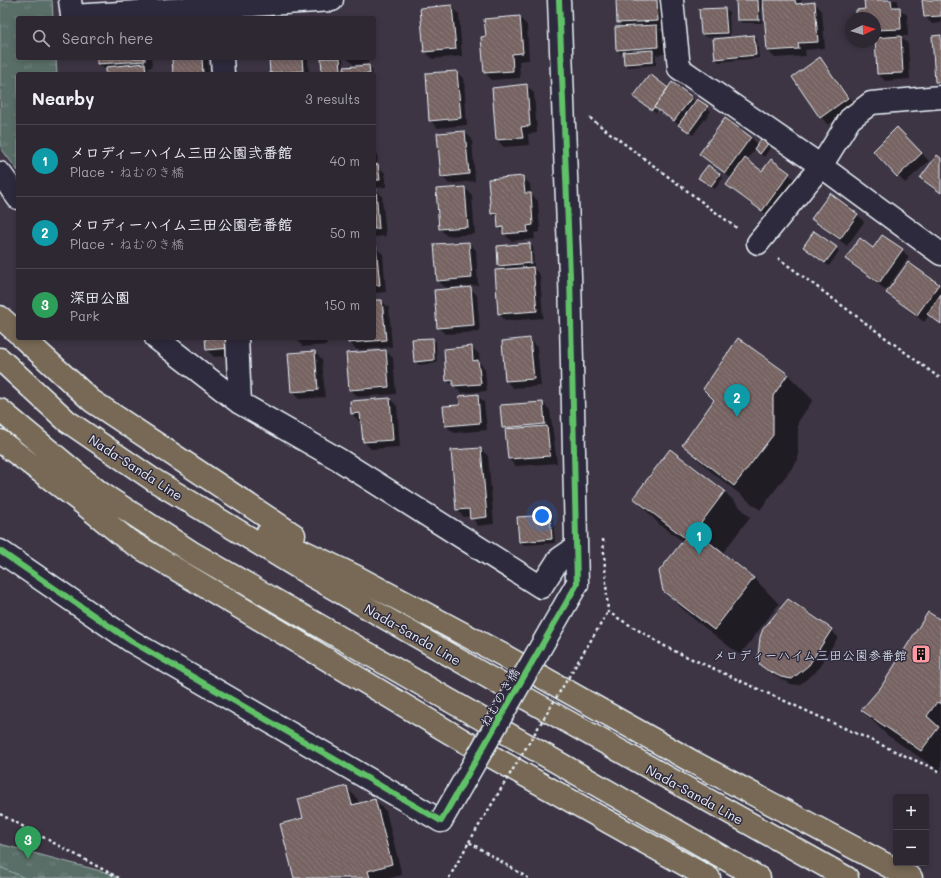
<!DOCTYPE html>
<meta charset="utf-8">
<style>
:root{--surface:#2e2833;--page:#3a343f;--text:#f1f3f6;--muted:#a7a6ac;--line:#49444e;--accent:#ff9aa2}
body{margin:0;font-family:Mali,"Klee One",sans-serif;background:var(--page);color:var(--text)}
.controls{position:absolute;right:12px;bottom:12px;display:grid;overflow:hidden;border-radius:4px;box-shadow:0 2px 6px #0003}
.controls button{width:36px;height:36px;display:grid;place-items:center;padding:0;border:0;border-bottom:1px solid var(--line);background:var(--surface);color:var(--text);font:20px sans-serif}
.compass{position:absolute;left:845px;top:12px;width:36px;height:36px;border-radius:50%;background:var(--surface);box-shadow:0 2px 6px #0003;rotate:86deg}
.you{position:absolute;left:542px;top:516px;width:14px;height:14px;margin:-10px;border:3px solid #fff;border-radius:50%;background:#1a73e8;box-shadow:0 0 0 6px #1a73e833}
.badge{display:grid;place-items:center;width:26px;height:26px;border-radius:50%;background:var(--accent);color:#fff;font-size:13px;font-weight:700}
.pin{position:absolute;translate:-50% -33px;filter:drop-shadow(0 1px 2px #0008)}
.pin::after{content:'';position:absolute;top:21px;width:14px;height:12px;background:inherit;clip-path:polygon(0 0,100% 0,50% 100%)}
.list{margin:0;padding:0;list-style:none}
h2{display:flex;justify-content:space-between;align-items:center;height:52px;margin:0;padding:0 16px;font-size:17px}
h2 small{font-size:13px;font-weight:400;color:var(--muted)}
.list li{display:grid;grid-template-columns:26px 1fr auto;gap:12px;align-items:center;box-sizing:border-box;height:72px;padding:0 16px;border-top:1px solid var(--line)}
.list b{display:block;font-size:15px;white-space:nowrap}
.list p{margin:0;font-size:13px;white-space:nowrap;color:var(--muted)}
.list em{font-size:13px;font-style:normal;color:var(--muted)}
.icon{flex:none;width:22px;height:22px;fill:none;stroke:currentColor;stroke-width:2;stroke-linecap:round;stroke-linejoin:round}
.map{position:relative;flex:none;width:941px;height:878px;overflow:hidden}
.search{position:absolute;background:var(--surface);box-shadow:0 2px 6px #0003;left:16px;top:16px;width:360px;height:44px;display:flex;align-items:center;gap:10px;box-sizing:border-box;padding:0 14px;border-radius:4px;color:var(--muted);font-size:15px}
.panel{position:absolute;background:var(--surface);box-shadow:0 2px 6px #0003;left:16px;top:72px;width:360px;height:268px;border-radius:4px}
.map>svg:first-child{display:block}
</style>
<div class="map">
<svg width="941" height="878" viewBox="0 0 941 878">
<defs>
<pattern id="grass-tufts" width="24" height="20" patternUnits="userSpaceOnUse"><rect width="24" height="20" fill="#5a6e68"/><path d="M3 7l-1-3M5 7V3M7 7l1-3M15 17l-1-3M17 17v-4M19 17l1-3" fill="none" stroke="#72837e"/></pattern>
<pattern id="forest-crowns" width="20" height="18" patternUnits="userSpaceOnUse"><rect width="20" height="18" fill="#5a6e68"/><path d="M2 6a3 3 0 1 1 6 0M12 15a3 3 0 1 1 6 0" fill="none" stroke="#72837e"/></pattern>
<pattern id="building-back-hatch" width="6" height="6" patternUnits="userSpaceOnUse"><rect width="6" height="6" fill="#766362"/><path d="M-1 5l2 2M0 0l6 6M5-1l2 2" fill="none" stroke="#8a7a79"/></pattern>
</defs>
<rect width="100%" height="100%" fill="#3d3544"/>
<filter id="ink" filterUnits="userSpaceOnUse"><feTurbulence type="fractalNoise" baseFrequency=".025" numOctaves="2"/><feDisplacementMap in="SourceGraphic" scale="8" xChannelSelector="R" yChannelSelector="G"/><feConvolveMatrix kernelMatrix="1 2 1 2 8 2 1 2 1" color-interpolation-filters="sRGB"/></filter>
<g filter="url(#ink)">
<path fill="url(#grass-tufts)" stroke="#a1b0b0" d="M0 0H52L53 18H18V58H56L57 74H18V171L0 147Z
M0 844 112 874 117 878H0Z"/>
<path fill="url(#forest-crowns)" stroke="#a1b0b0" d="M0 867 25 878H0Z"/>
<path fill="#0007" d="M658 0 664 6 665 28 659 29 664 33 665 54 656 55V65L628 67 625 64 624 57 617 49 623 28 618 23 617 1Z
M737 0H761L762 23H742L738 20Z
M764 0H801L802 4 815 3 822 11 825 48 805 50 806 56 775 58 768 51Z
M865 0H898V8L907 15 908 36H900L908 44 910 79 885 81 878 74 875 18H857L866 10Z
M923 0H941V23L932 24 925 17Z
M451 6 459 14 462 56 432 59 425 51Z
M725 9 729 12 730 36 705 37 702 34 700 10Z
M519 17 527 25 529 60 519 61 520 78 492 80 485 73 487 37Z
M753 36 757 39 759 58 719 62 716 59Z
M941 36V87L936 82Z
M98 58H151L152 67 148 68 149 74H147V68H145V74H107V71L98 64Z
M173 58H208L209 74H174Z
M270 58H308L309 74H272Z
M322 58H343L344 68 369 66 372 70 373 74H325L323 72Z
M347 58H368V63L354 65Z
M820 58 827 66 855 106 828 125 821 117Z
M456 72 464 79 467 125 438 128 430 121Z
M526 85 534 93 537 133 528 134 529 145 504 147 497 140Z
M669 89 691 98 696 102 697 100 711 111 693 135 658 109 656 113 638 100Z
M897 128 929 161 905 183 874 151Z
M465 132 472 139 475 181 449 184 442 176Z
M751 137 758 145 769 142 772 145 764 157 755 149 746 161 763 172 789 174 796 181 770 217 735 192 727 185 732 179 700 154Z
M374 149 377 152 378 166 385 173 386 187 374 188 382 196 386 236 374 237Z
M719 174 723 178 715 189 703 181Z
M523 177 530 184 531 194 538 201 540 232 534 233 535 239 511 241 499 228 498 219 492 213Z
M465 188 472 195 475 234 447 236 440 229Z
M857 214 864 222 847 246 812 219Z
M469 243 476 250 478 285 446 288 438 281Z
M529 244 533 247 534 266H531L540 275 543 318 506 321 499 314 504 270 499 265Z
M374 247 383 254 386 292 374 293Z
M836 248 839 251 829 266 807 250Z
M873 249 902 250 909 257 886 290 846 259Z
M938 285 941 288V325L929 315 924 322 887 293Z
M470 288 477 295 480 332 445 334 438 327Z
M374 301H382L389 308 392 347 357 350 349 342V338H374Z
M206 338H238L239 355 214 357 207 350Z
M296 338H326L327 345 303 347Z
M432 339 436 342 437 363 419 365 415 361Z
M530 339 537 347 541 386 513 388 506 381Z
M738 340 788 375 813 400 798 422V460L760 510 709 470 683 445 715 399Z
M472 347 479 354 480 363 485 369 487 391 462 393 447 380Z
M386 351 393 358 396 394 358 397 350 389Z
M315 352 322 359 325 397 299 399 292 392Z
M477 395 484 402 487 430 454 433 446 426 461 406Z
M390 399 397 406 400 447 371 449 364 442 362 421H359L352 414Z
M543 403 550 410 557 463 516 466 508 459 506 430 503 427Z
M481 449 488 456 494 524 478 526 471 516 464 517 457 510Z
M724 491 750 517 722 554 754 578 779 604 740 655 690 616 664 591 684 542 659 524 634 498Z
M550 516 553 519 555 543 524 545 520 542Z
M941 621V772L887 735 862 710Z
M831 630 838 637 816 672 799 685 790 684 768 672 761 664Z
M346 787 357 798 359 805 375 800 386 811 402 875 390 878H295L304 819Z"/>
<path fill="url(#building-back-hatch)" stroke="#e8f1f8" d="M616 0H657L658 21 617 23Z
M736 0H758L759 20H737Z
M763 0H795L796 4 815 2 818 42 798 43 799 49 767 51Z
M864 0H891L892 7H900L901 29 875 30V18H856V10L865 9Z
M922 0H941V16L924 17Z
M452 5 456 49 424 52 420 8Z
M725 8 727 33 701 34 699 9Z
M520 16 523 53 512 54 513 71 484 73 481 37 486 36 484 19Z
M657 25 658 47 616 50 615 27Z
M754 35 756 55 715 59 713 39Z
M941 35V82H935L932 36Z
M901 36 903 73 877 74 875 38Z
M653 50V62L624 64 623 52Z
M820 57 848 98 820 118 792 77Z
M97 58H145V61L97 64Z
M172 58H202L203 74H173Z
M269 58H302L303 71 270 73Z
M321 58H340L341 70 322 72Z
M145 63 146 74H106V67Z
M369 65 370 74H344V67Z
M457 71 461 118 429 121 426 73Z
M650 74 668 88 652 110 633 97Z
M672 82 692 97 674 121 654 107Z
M527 84 530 126 521 127 523 138 496 140 492 88Z
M697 99 708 106 689 132 678 125Z
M725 118 751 137 725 173 699 154Z
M897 127 922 153 897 177 873 151Z
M465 131 469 174 441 177 437 133Z
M763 136 770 141 760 154 754 149Z
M937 155 941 158V193L920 178Z
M745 158 762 171 771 159 790 173 762 211 726 185Z
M378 164 380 180H374V165Z
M708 165 720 174 711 186 698 178Z
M523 176 525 193H531L533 225 527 226 528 232 503 234V227L498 228 497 213 491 214 488 179Z
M465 187 468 227 439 229 436 189Z
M374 188H376L379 229H374Z
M830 193 858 214 840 239 811 219Z
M814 231 837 247 825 263 803 247Z
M882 235 903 249 879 283 845 259 860 238 873 248Z
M469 242 472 278 437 281 434 244Z
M530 243 531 263 498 266 497 246Z
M374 246H376L380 285H374Z
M908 262 939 284 917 315 886 293Z
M533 267 537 311 498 314 495 270Z
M471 287 474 325 437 328 434 290Z
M941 294V324L927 314Z
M374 300H382L386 340 348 343V338H374Z
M205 338H232V348L206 350Z
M433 338 434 360 414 362 412 339Z
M530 338 534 379 505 381 502 341Z
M738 338 788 374 773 396V435L734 486 682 445 714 400 703 389Z
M472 346 473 361 478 360 481 384 453 386V380L446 381 444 349Z
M386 350 389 387 349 390 346 353Z
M315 351 318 390 291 392 288 353Z
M478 394 480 423 445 426 443 406 460 405 459 396Z
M390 398 393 440 363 442 360 413 351 414 350 401Z
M543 402 545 424 502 428 500 405Z
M547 426 550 456 508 459 505 429Z
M481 448 487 517 470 519 469 509 456 510 451 450Z
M670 449 725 491 695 531 754 578 714 630 663 591 659 571 685 538 633 498Z
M550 515 552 539 519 542 517 517Z
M788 599 832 629 809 665 792 679 781 677 767 670 760 665 758 657 760 637 763 629Z
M928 612 941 620V704L937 702 927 716 939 727 921 751 861 710 881 687Z
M347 786 352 805 375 799 392 864 368 871 370 878H294L280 824 303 818 298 799Z"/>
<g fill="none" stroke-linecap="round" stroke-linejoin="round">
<g stroke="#e8f1f8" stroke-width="25">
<path id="minor" d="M70 0 72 16 332 0
M559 0 570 276 577 584
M672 0 679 68 821 166 941 254
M222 58 223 74
M0 173 18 198
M758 243 821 166 850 119 871 103 941 97
M156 338 240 403 338 459 541 587 559 559 575 548
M237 338 240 403
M0 551 131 641 441 821"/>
</g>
<g stroke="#e8f1f8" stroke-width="25">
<path id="major" d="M0 317 18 333
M23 338 92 401 294 535
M0 359 67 421 152 479 314 577 495 681 847 878
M0 410 99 492 191 552 759 878
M0 441 80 501 129 541 462 740 709 878
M267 534 355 576 501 654 693 762 911 878"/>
</g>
<path stroke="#e8f1f8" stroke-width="2.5" stroke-dasharray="3 3" stroke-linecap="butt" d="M590 118 738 229
M778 258 941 379
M603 539 608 612 668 648 941 772
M0 814 119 878
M449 878 469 842 528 878"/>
<use href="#minor" stroke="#2f2a3d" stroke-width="22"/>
<use href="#major" stroke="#776954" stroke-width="22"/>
<g stroke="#e8f1f8" stroke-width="25" stroke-linecap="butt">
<path id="minor-bridge" d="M441 821 577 584"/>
</g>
<path stroke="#e8f1f8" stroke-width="2.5" stroke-dasharray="3 3" stroke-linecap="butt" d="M469 842 608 612"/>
<use href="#minor-bridge" stroke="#2f2a3d" stroke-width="22"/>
<g stroke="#2f2a3d" stroke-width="8">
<path id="cycleway" d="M0 551 131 641 441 821 577 584 570 276 559 0"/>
</g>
<use href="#cycleway" stroke="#61c268" stroke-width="6"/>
</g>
</g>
<defs>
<g id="building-square" transform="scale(1)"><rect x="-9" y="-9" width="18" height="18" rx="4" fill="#ff9aa2" stroke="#2f2a3d"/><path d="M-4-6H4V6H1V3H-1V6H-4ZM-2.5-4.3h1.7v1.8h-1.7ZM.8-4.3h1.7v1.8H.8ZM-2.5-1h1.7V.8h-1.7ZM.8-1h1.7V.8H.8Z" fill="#111"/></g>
</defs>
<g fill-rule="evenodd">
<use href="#building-square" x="921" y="654"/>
</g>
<g text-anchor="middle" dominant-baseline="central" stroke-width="3" stroke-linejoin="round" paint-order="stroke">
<g font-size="13" fill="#e8f1f8" stroke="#2f2a3d">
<text transform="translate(136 467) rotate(33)">Nada-Sanda Line</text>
<text transform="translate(413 634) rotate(30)">Nada-Sanda Line</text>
<text transform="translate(499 697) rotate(-60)">ねむのき橋</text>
<text transform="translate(695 794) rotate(29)">Nada-Sanda Line</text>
</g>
<g font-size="13" fill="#e8f1f8" stroke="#2f2a3d" text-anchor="end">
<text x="907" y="654">メロディーハイム三田公園参番館</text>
</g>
</g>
</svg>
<div class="controls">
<button>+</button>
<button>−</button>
</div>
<svg class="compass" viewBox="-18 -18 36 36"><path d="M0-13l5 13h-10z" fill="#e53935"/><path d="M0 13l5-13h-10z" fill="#a7a6ac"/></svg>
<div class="you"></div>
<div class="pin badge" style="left:699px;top:555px;background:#0f9aa8">1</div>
<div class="pin badge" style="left:737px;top:417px;background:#0f9aa8">2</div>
<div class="pin badge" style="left:28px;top:859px;background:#2e9e5b">3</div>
<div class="search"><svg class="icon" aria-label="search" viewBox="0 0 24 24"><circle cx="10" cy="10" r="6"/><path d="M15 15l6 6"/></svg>Search here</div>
<section class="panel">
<h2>Nearby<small>3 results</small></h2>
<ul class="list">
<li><span class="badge" style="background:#0f9aa8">1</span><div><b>メロディーハイム三田公園弐番館</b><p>Place · ねむのき橋</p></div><em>40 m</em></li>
<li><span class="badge" style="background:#0f9aa8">2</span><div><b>メロディーハイム三田公園壱番館</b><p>Place · ねむのき橋</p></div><em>50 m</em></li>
<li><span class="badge" style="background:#2e9e5b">3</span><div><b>深田公園</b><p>Park</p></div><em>150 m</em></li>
</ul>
</section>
</div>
